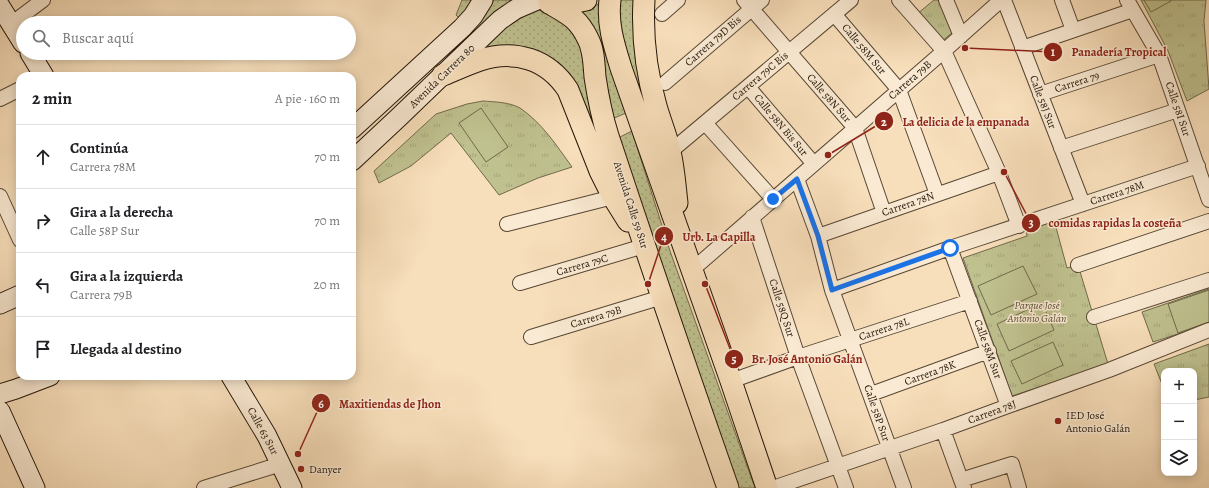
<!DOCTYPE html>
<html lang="es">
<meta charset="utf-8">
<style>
:root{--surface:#fff;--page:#f6f6f6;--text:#202124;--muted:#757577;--line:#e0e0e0}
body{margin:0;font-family:Alegreya,serif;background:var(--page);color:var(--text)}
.controls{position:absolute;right:12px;bottom:12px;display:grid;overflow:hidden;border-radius:8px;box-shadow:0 2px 10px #0003}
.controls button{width:36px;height:36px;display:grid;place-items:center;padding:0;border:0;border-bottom:1px solid var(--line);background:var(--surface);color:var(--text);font:20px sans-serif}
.stop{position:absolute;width:12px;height:12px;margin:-9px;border:3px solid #1a73e8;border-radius:50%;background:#fff}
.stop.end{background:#1a73e8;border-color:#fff;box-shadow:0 1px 4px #0008}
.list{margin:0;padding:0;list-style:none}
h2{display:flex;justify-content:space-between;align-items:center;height:52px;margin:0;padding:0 16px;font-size:17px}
h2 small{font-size:13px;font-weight:400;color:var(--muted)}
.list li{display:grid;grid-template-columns:26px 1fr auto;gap:12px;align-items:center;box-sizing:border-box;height:64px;padding:0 16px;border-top:1px solid var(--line)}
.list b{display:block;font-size:15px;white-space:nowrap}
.list p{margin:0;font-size:13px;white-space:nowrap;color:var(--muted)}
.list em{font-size:13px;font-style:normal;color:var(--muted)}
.icon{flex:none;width:22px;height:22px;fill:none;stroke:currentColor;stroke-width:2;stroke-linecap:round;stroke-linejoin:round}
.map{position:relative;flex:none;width:1209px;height:488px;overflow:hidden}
.search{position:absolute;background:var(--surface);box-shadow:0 2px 10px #0003;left:16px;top:16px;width:340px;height:44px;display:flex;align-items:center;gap:10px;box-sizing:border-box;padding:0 14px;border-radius:22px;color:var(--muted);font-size:15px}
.panel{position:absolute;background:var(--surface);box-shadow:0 2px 10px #0003;left:16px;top:72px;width:340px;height:308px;border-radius:12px}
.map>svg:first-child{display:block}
</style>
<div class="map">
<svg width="1209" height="488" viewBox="0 0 1209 488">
<defs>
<pattern id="grass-dots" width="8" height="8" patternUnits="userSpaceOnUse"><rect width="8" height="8" fill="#bfc18f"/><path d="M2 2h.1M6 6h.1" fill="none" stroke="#a4a57a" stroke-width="1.8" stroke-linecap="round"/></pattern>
<pattern id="park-tufts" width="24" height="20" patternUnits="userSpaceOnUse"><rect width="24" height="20" fill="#bfc18f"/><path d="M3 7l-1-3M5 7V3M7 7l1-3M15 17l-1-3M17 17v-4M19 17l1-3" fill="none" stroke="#a4a57a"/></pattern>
</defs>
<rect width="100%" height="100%" fill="#f8dfbb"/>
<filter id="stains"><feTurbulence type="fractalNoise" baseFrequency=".005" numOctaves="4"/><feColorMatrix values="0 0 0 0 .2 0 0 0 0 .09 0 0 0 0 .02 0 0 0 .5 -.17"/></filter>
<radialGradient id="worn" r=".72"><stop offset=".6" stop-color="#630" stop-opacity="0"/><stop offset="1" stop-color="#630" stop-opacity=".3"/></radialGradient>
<path fill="url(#grass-dots)" stroke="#716a4b" d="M462 0H474L460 19 456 15Z
M494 0H515L449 57 447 54 486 12Z
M620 0H637L666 179 618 23Z
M602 2 626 113 612 119 579 11 589 9Z
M539 10 552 11 578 33 616 187 566 76 477 53 504 27 528 12Z
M632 131 670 251 755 488H737L618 138Z"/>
<path fill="url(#park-tufts)" stroke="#716a4b" d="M934 0H938L952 33 942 41 917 14Z
M1141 0H1206L1204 21 1209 89 1187 101 1168 51Z
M483 101C495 102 509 102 520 108 542 123 557 146 572 167L538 178 499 195 451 133 411 166 379 183 374 171 436 114 467 104Z
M1054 220 1067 268 1078 265 1108 364 1012 396 963 258 1027 236 1026 230Z
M1209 289V324L1153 342 1142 312Z
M1209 344V397L1194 400V371H1164V389L1154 364Z"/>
<path fill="#bfc18f" stroke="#716a4b" d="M1144 0H1171V1L1151 12Z
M481 108 508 147 486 162 459 123Z
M1023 266 1037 294 991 315 978 286Z
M1209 290V322L1178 333 1168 304Z
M1042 303 1054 330 1009 351 997 324Z
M1053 342 1063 365 1022 384 1011 361Z"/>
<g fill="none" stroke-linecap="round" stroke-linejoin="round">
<g stroke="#584734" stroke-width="16">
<path id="street" d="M744 0 855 128 884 213
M899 0 944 51 999 173 1019 226
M946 0 961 36
M1004 0 1083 204
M1062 0 1073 30
M1127 0 1159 55 1209 200
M662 14 678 0
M834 14 899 90 937 194
M11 24 43 0
M1022 48 1133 10
M665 83 762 0
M748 87 814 164
M1040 94 1159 55
M0 99 20 89
M705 123 773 199
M1061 148 1178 110
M670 152 851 0
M797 179 818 236 832 290 904 488
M0 196 20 240
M752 217 798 357 846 488
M507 224 613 197
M818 236 999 173
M950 248 1008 406
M1078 265 1209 221
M692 270 944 51 1001 0
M520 283 644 246
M832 290 950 248 1198 166
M1094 317 1209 280
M531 337 662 297
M731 381 798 357 970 301
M871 394 989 351
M943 430 964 488
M961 480 1012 464 1019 488
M204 488 281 464
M773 488 943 430 1008 406 1109 370 1209 330"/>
</g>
<g stroke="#231407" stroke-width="21">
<path id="secondary" d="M0 6 23 43
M30 53 44 76
M352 129 462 28 473 16 483 0
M352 161 398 118 500 20 516 9 537 0
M0 304 20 295
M231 376 267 436 292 488
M0 394 16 389 50 376
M0 411 35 488"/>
</g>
<g stroke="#231407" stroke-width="23">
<path id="primary" d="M610 0C607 24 614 45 621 68L731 381 767 488
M644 0C642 35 646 71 656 106 660 121 667 136 670 152 674 169 675 186 677 203
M549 3C568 14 578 18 588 39 594 50 594 65 595 77 598 97 602 117 608 136 647 254 687 371 728 488
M549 3 566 4 586 0
M443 75C455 70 468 64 480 60 515 49 548 59 568 90L600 171 613 197 628 221"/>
</g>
<use href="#street" stroke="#faead3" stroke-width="14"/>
<use href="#secondary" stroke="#faead3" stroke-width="19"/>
<use href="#primary" stroke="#f8dfbb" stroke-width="21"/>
</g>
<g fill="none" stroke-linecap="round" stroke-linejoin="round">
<path stroke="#1a73e8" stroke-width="5" d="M773 199 797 179 818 236 832 290 950 248"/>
</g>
<g fill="#8f2418" stroke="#faead3" stroke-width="1.5">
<circle cx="1058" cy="421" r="4"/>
<circle cx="301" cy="469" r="4"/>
</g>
<g text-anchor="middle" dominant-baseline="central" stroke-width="3" stroke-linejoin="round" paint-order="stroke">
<g font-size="11" fill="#231407" stroke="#faead3">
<text transform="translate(713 41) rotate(-41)">Carrera 79D Bis</text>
<text transform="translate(864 49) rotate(50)">Calle 58M Sur</text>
<text transform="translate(442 76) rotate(-44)">Avenida Carrera 80</text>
<text transform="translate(760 76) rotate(-40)">Carrera 79C Bis</text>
<text transform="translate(910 80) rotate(-41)">Carrera 79B</text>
<text transform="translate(1077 82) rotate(-18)">Carrera 79</text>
<text transform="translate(829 98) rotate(49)">Calle 58N Sur</text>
<text transform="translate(1043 102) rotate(69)">Calle 58J Sur</text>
<text transform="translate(1178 109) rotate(71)">Calle 58I Sur</text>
<text transform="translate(781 125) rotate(50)">Calle 58N Bis Sur</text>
<text transform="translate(1117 193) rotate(-18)">Carrera 78M</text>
<text transform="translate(908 204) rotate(-19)">Carrera 78N</text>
<text transform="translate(631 205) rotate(72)">Avenida Calle 59 Sur</text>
<text transform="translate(582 265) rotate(-16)">Carrera 79C</text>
<text transform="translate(782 308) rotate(72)">Calle 58Q Sur</text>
<text transform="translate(596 317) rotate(-17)">Carrera 79B</text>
<text transform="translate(884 329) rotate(-18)">Carrera 78L</text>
<text transform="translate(988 349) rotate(70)">Calle 58M Sur</text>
<text transform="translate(930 373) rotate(-20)">Carrera 78K</text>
<text transform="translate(992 412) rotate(-20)">Carrera 78J</text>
<text transform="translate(877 413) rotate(71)">Calle 58P Sur</text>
<text transform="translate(263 431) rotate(61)">Calle 63 Sur</text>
</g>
<g font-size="11" font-style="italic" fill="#5a5137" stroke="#faead3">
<text x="1037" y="305">Parque José<tspan x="1037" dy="13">Antonio Galán</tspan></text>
</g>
<g font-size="11" fill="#231407" stroke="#faead3" text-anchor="start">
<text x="1066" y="415">IED José<tspan x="1066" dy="13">Antonio Galán</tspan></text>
<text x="309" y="469">Danyer</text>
</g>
</g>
<path fill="none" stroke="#8f2418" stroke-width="1.5" d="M965 48L1053 52M828 155L884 121M1004 172L1031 223M648 284L664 236M705 284L734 359M298 454L321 403"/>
<g fill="#8f2418" stroke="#faead3" stroke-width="1.5">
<circle cx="965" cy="48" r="4"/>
<circle cx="828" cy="155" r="4"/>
<circle cx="1004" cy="172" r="4"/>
<circle cx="648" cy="284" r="4"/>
<circle cx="705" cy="284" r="4"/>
<circle cx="298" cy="454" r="4"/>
<circle cx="1053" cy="52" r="10"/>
<circle cx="884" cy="121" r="10"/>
<circle cx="1031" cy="223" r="10"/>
<circle cx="664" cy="236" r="10"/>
<circle cx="734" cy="359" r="10"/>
<circle cx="321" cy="403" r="10"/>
</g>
<g font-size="12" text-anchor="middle" font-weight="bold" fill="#fff">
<text x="1053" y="56">1</text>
<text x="884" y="126">2</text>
<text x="1031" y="227">3</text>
<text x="664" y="241">4</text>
<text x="734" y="363">5</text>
<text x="321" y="408">6</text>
</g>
<g font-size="12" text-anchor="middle" font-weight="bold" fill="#8f2418" stroke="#faead3" stroke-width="3" stroke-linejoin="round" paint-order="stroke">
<text x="1119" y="56">Panadería Tropical</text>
<text x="966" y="126">La delicia de la empanada</text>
<text x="1115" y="227">comidas rapidas la costeña</text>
<text x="719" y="241">Urb. La Capilla</text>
<text x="807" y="363">Br. José Antonio Galán</text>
<text x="390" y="408">Maxitiendas de Jhon</text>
</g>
<rect width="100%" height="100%" filter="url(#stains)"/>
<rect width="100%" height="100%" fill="url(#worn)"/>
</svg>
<div class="controls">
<button>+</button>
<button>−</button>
<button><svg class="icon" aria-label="layers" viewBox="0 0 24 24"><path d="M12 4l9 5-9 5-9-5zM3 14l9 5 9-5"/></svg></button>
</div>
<div class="stop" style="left:950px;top:248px"></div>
<div class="stop end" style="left:773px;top:199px"></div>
<div class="search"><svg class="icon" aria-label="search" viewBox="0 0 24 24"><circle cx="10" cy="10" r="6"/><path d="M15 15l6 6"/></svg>Buscar aquí</div>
<section class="panel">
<h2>2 min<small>A pie · 160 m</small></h2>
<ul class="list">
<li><svg class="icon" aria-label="ahead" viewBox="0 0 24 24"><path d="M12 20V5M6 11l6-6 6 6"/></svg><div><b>Continúa</b><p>Carrera 78M</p></div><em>70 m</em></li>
<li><svg class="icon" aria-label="right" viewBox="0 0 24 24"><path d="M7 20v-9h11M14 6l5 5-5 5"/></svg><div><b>Gira a la derecha</b><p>Calle 58P Sur</p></div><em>70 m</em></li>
<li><svg class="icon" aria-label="left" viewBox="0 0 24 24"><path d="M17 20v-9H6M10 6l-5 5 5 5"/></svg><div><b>Gira a la izquierda</b><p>Carrera 79B</p></div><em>20 m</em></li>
<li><svg class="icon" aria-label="arrive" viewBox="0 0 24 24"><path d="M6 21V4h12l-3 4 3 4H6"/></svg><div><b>Llegada al destino</b></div></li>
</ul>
</section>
</div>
